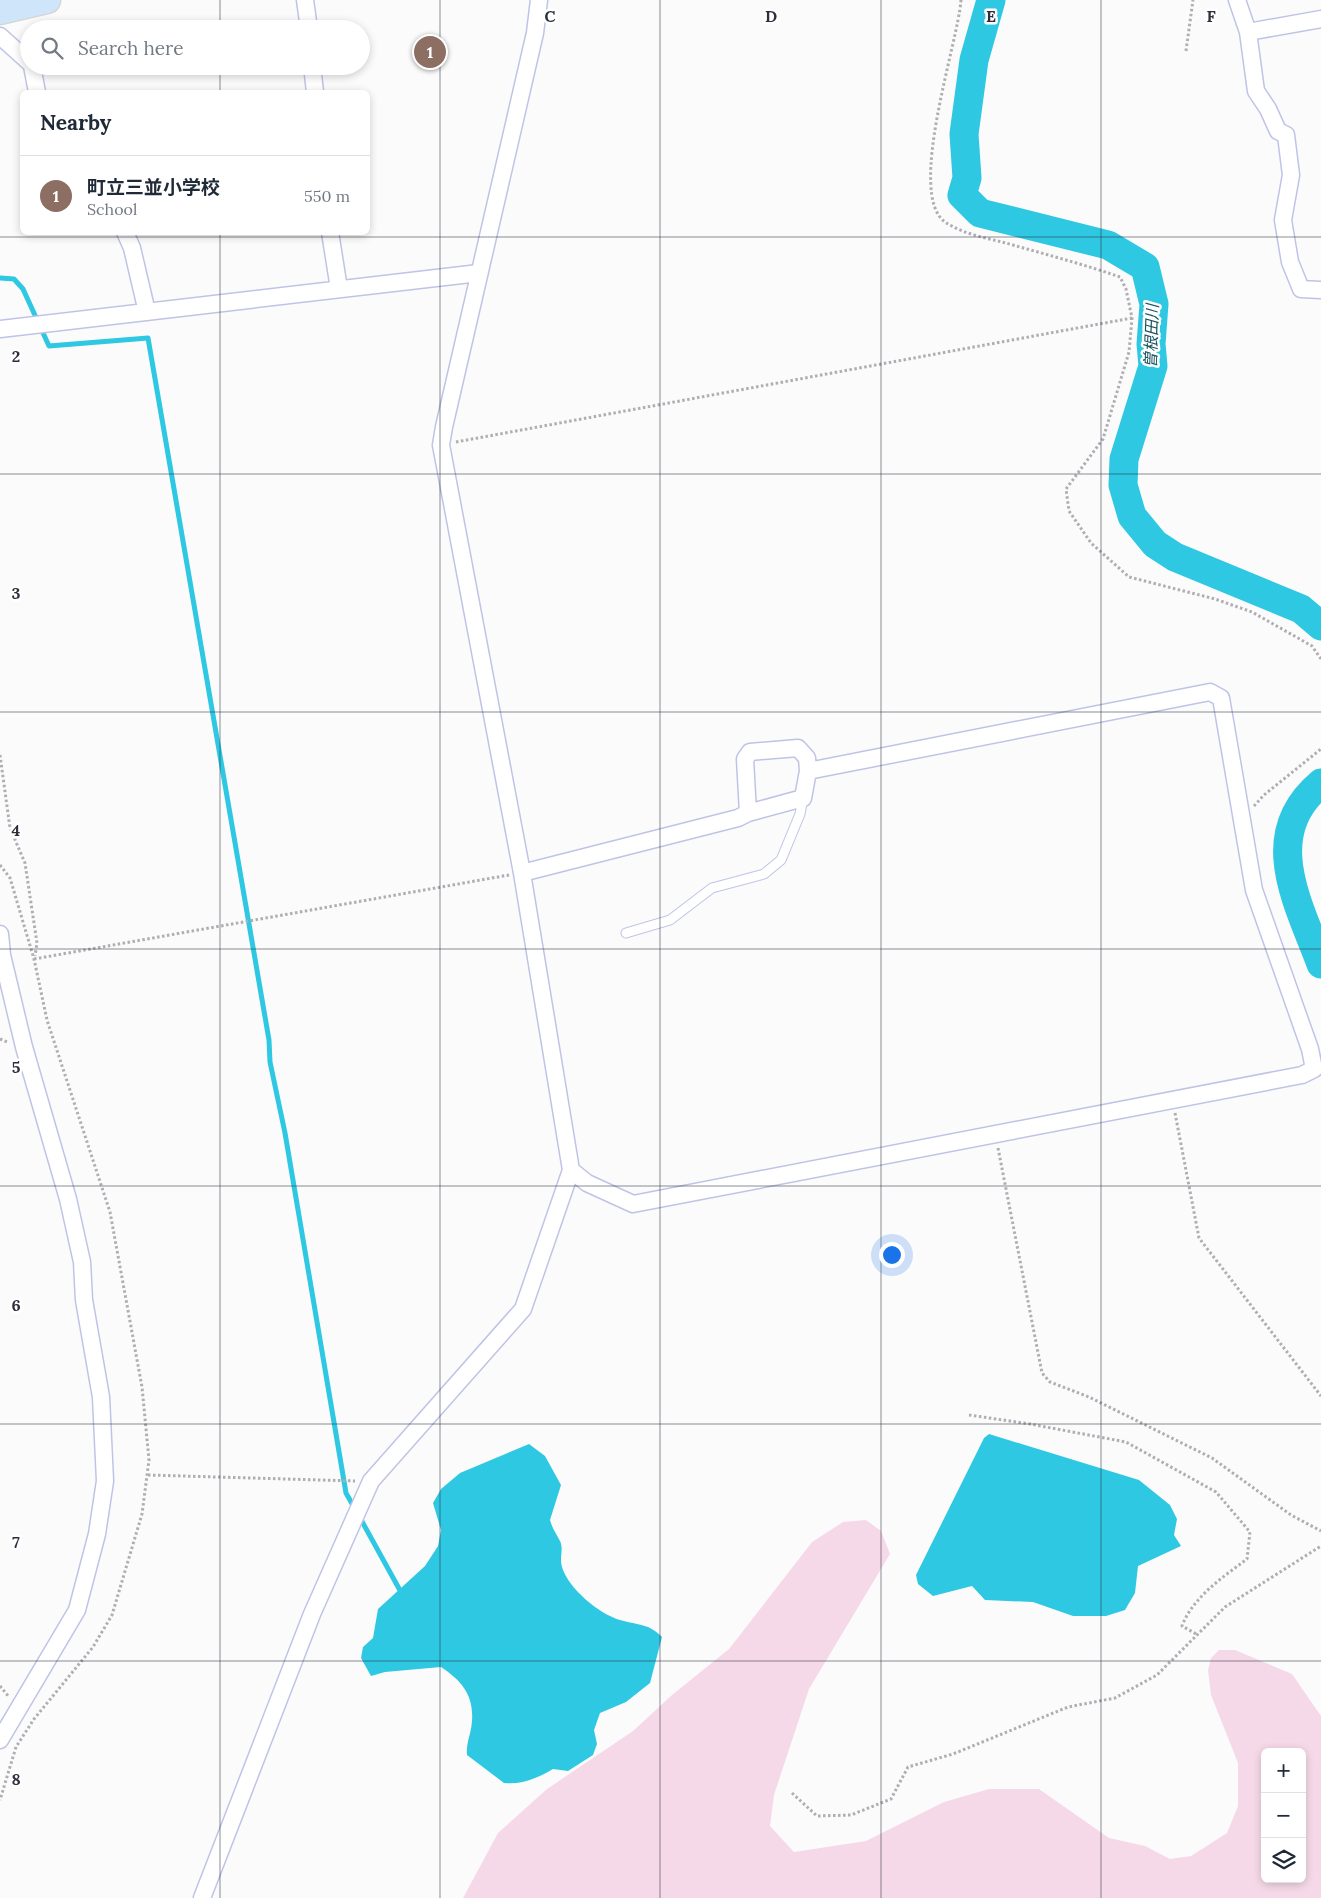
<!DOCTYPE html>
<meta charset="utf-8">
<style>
:root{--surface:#fff;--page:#f6f6f7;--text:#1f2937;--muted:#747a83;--line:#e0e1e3;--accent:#8f6e13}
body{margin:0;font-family:Lora,"Noto Sans JP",serif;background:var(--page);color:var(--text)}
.controls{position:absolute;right:15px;bottom:15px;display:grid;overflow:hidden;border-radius:8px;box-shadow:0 2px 8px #0003}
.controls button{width:45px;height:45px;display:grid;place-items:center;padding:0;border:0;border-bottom:1px solid var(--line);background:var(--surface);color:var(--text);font:25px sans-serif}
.you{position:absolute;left:891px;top:1254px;width:18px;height:18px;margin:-12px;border:4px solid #fff;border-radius:50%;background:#1a73e8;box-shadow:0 0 0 8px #1a73e833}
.badge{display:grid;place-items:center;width:32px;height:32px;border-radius:50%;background:var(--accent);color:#fff;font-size:16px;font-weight:700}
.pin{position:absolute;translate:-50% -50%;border:2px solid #fff;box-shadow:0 1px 5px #0006}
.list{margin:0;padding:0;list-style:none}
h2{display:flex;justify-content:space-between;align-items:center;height:65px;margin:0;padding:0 20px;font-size:21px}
h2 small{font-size:16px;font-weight:400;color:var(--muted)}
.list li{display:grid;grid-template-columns:32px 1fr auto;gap:15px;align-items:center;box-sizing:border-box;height:80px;padding:0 20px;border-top:1px solid var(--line)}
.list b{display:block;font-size:19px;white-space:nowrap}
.list p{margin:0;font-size:16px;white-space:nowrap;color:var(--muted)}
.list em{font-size:16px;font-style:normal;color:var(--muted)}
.icon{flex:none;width:28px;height:28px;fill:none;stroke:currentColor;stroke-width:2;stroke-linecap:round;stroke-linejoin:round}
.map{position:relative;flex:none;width:1321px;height:1898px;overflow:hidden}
.search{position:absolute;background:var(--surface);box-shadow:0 2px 8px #0003;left:20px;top:20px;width:350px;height:55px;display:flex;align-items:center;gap:12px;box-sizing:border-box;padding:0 18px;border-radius:28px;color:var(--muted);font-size:19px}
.panel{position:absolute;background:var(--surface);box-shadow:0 2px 8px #0003;left:20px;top:90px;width:350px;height:145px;border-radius:8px}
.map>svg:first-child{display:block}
</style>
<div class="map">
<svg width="1321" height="1898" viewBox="0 0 1321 1898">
<rect width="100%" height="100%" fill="#fbfbfb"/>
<path fill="#f6d9e8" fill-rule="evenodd" d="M866 1520 881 1531 890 1554 809 1689 774 1795 770 1826 794 1852 866 1841 944 1802 989 1789H1039L1109 1838 1145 1846 1170 1859 1191 1856 1227 1833 1238 1806V1763L1211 1695 1208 1670 1211 1658 1219 1650H1235L1292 1674 1321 1716V1898H463L498 1833 547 1789 633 1731 672 1695 729 1649 812 1542 843 1522ZM1265 1752H1302V1879H1265Z"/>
<path fill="#2fc8e3" d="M989 1434 1139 1480 1170 1505 1177 1519 1174 1535 1181 1546 1138 1566 1135 1593 1125 1610 1106 1616H1073L1033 1602 985 1600 972 1586 933 1596 918 1584 916 1575 984 1438Z
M529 1444 545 1456 561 1485 550 1520C552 1528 556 1533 560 1541 564 1549 559 1558 562 1567 568 1588 599 1614 620 1620 636 1625 649 1623 662 1637L650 1683 626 1702 600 1713 594 1730 597 1744 593 1755 568 1771 553 1769C538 1778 521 1785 504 1783L467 1755C466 1746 469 1738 471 1729 476 1699 465 1683 441 1667L385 1672 371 1676 361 1658 363 1647 373 1638 378 1609 425 1566 438 1546 441 1530 433 1503 441 1489 460 1473Z"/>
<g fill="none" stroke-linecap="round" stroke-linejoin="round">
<path stroke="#2fc8e3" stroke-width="5" d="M0 278 14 279 23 289 49 346 148 338 269 1040 270 1062 285 1133 346 1493 355 1509
M359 1516 402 1594"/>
<path stroke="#2fc8e3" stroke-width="29" d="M991 0 974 60 964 134 967 178 962 195 980 213 1108 245 1145 267 1154 304 1151 344 1153 366 1124 459 1123 485 1132 516 1155 544 1175 557 1301 609 1321 626
M1321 783C1259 835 1298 902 1321 964"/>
<g stroke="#bfc4e6" stroke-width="11">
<path id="service" d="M626 933 670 920 712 888 764 874 781 860 800 814 803 798"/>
</g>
<g stroke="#bfc4e6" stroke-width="19">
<path id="minor" d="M305 0 309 29
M1237 0 1248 32 1256 91 1268 109 1278 131 1286 135 1291 175 1283 220 1290 262 1301 289 1321 290
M1248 32 1321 19
M0 36 29 62
M32 66 37 92
M312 66 315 92
M125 232 132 248 147 312
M330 232 339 289
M0 329 479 273
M748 813 803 798 808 771
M522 873 738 818 748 813 745 759 750 752 798 748 807 758 808 771 1210 692 1221 698 1254 890 1310 1049 1314 1069 1302 1075 633 1204 587 1183 571 1170
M0 934 2 955 24 1047 68 1199 82 1262 84 1300 101 1397 105 1481 97 1534 77 1610 0 1740
M202 1898 312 1614 371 1481 523 1309 571 1170 522 873 441 445 444 427 535 33 539 0"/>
</g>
<g stroke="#d5d5d8" stroke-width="29">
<path id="primary" d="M0 11 47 0"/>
</g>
<path stroke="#aeaeb3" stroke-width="3" stroke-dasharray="2.5 2.5" stroke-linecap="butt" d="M961 0C958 43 906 194 945 222 963 234 986 238 1006 243 1044 254 1083 264 1120 277L1126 289 1132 318 1129 352 1103 439 1066 489 1069 511 1091 543 1129 577 1215 599 1252 612 1312 646 1321 659
M1186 51 1193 0
M456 442 1132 318
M0 755 10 828 25 863 37 943 35 956
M1254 806 1264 795 1321 749
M0 865 10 878 34 959 47 1020 110 1212 142 1387 149 1460 142 1514 112 1615 93 1647 34 1719 16 1747 0 1800
M34 959 509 875
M0 1039 7 1042
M1175 1113 1199 1238 1321 1396
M998 1148 1042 1373 1050 1382 1089 1397 1212 1458 1291 1515 1321 1531
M969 1415 1030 1424 1126 1442 1216 1492 1250 1532 1247 1559C1223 1577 1193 1597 1182 1626L1198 1635
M148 1475 355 1481
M0 1686 9 1697
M792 1793 817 1816 851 1815 891 1799 908 1767 953 1754 1068 1707 1115 1698 1157 1675 1225 1607 1321 1546"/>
<use href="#service" stroke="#fff" stroke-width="9"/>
<use href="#minor" stroke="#fff" stroke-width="16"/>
<use href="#primary" stroke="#cee5fa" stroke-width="26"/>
</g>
<path fill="none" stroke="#2d2f3c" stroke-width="1" stroke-opacity="0.55" d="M220 0V29M440 0V1898M660 0V1898M881 0V1898M1101 0V1898M220 66V92M220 232V1898M0 237H1321M0 474H1321M0 712H1321M0 949H1321M0 1186H1321M0 1424H1321M0 1661H1321"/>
<g text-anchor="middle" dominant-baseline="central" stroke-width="5" stroke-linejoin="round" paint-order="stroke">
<g font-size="16" font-style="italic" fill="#17535e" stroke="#fff">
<text transform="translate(1151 336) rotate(-88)">曽根田川</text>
</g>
</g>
<g font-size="16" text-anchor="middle" font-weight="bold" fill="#2d2f3c" stroke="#fff" stroke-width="5" stroke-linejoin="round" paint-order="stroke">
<text x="550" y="22">C</text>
<text x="771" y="22">D</text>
<text x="991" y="22">E</text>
<text x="1211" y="22">F</text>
<text x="16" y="362">2</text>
<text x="16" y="599">3</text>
<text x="16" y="836">4</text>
<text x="16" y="1073">5</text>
<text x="16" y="1311">6</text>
<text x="16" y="1548">7</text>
<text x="16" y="1785">8</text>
</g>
</svg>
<div class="controls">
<button>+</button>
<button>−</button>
<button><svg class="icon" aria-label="layers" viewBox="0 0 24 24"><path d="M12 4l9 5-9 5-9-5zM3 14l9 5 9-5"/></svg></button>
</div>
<div class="you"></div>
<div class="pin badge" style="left:430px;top:52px;background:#8d6e63">1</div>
<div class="search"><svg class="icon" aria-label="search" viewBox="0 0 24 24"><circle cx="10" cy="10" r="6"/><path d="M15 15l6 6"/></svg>Search here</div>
<section class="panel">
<h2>Nearby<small></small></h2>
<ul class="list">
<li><span class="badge" style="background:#8d6e63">1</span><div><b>町立三並小学校</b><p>School</p></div><em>550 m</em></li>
</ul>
</section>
</div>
